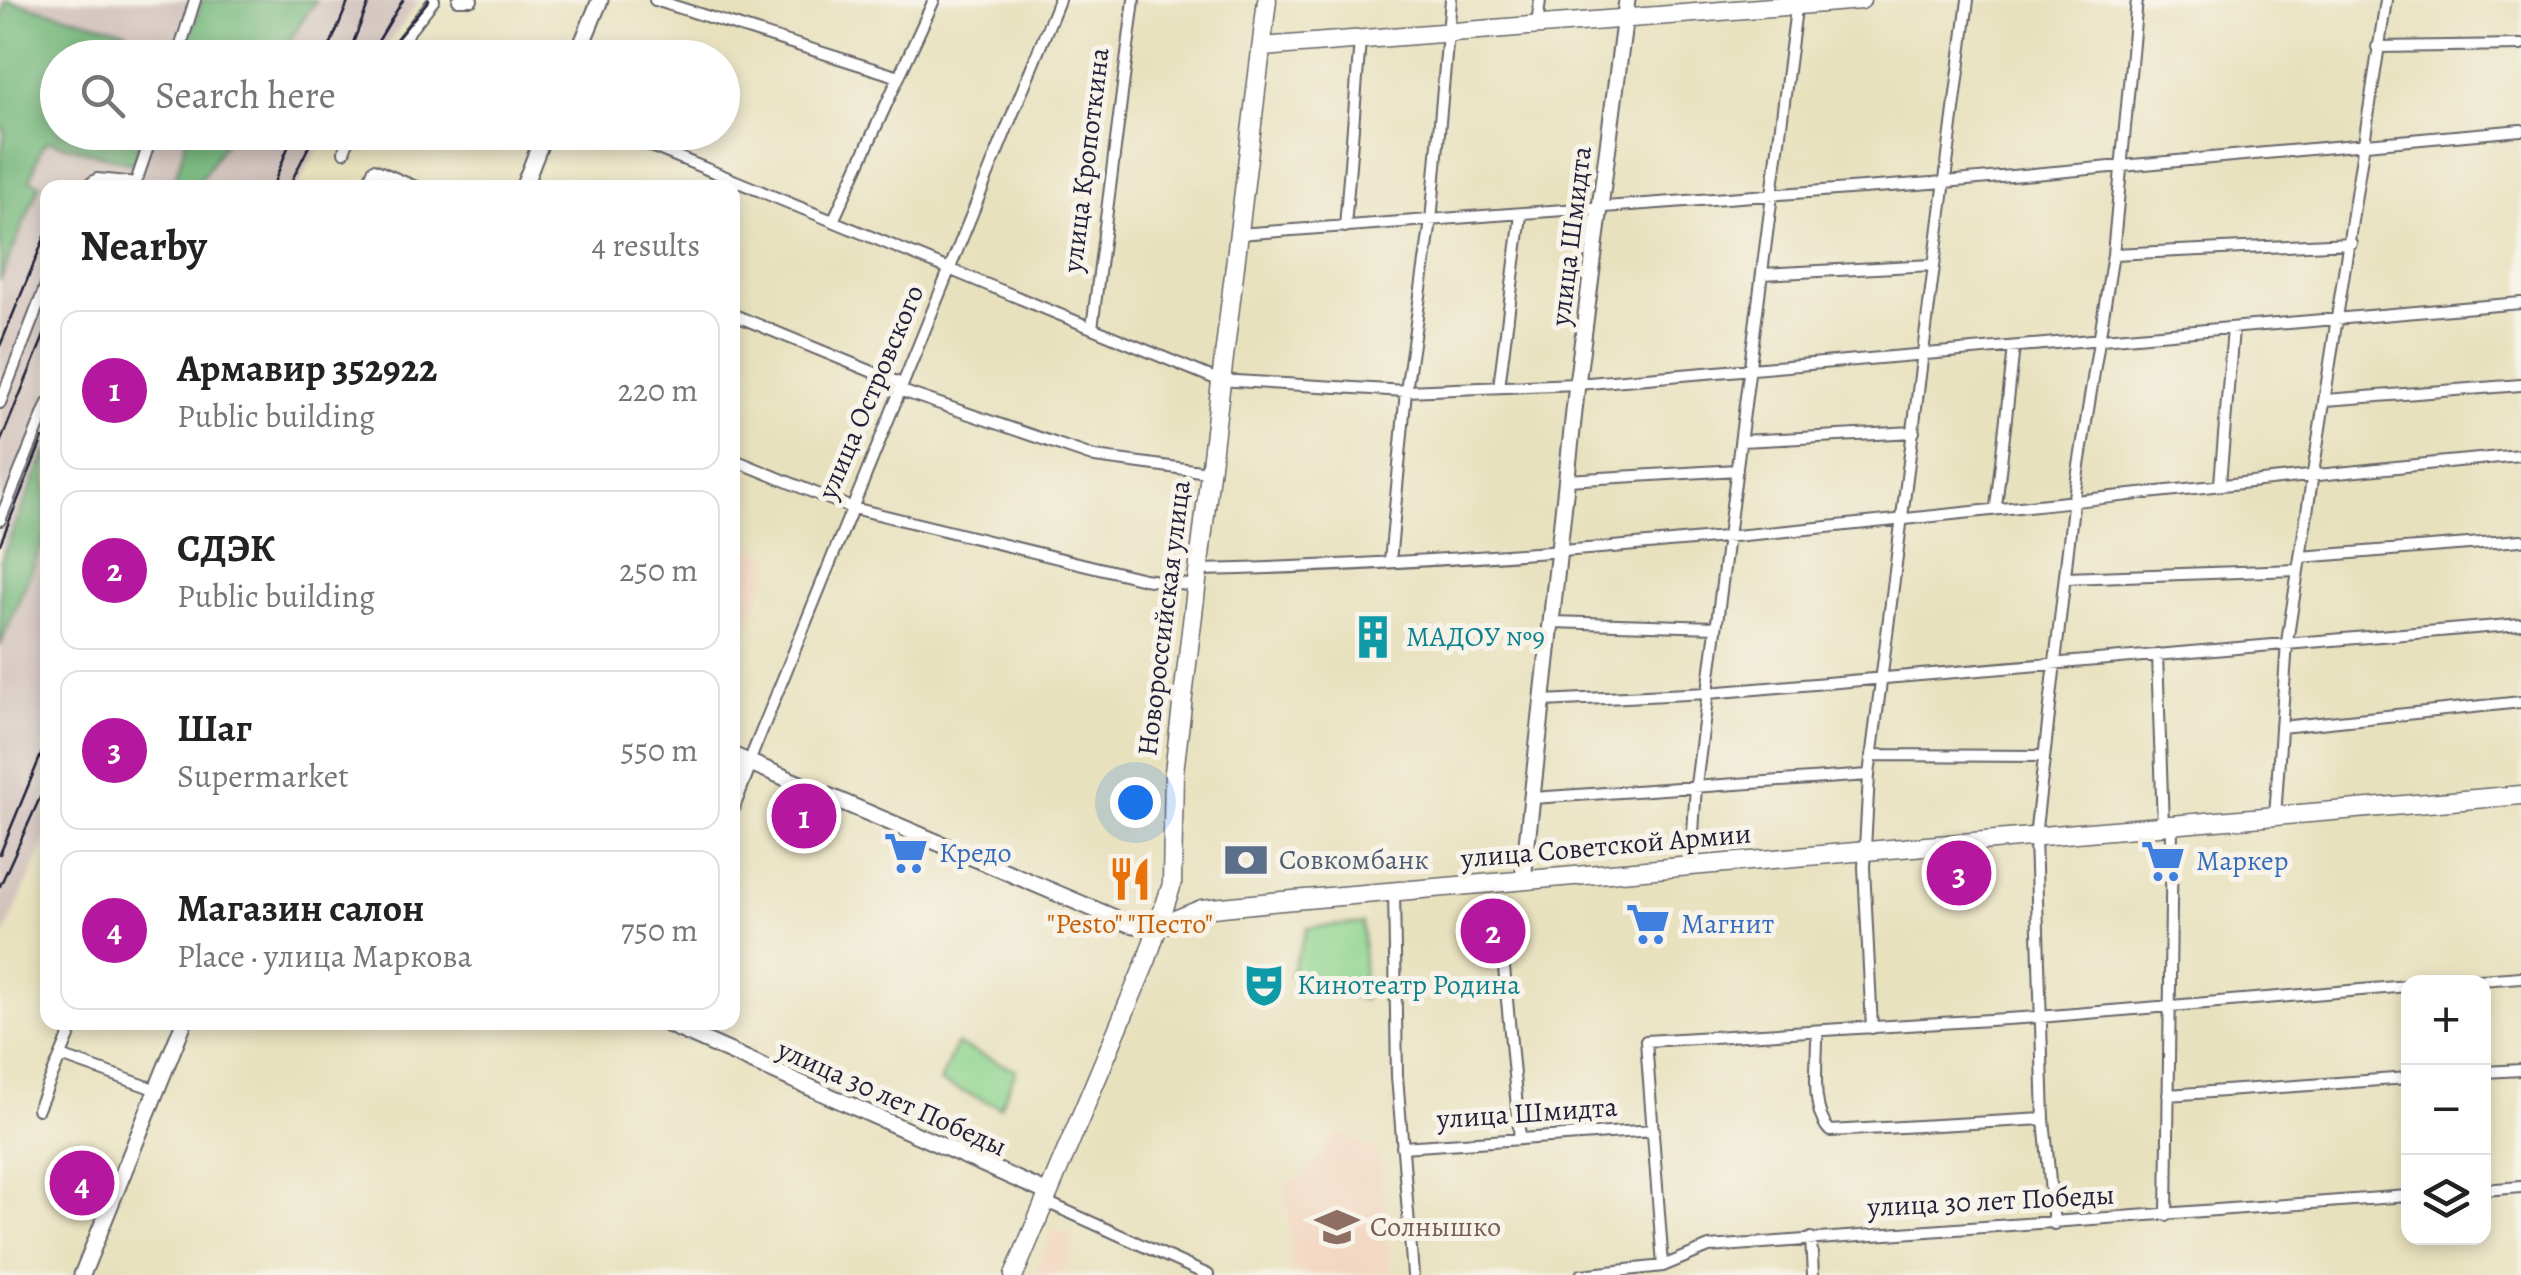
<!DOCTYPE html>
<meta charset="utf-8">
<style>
:root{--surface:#fff;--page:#f2f2f2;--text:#222;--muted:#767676;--line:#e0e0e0;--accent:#b5179e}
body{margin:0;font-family:Alegreya,serif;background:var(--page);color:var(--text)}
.controls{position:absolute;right:30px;bottom:30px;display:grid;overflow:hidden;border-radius:20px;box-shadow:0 5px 15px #0003}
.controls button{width:90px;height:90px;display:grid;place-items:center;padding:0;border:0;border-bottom:2px solid var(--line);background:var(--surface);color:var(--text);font:50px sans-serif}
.you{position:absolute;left:1135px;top:802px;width:35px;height:35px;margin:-25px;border:8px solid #fff;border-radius:50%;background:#1a73e8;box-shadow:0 0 0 15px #1a73e833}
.badge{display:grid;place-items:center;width:65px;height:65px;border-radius:50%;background:var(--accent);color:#fff;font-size:32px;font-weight:700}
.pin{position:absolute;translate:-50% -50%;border:5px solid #fff;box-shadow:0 2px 10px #0006}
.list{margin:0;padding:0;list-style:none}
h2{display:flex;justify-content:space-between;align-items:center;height:130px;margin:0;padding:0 40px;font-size:42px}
h2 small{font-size:32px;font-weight:400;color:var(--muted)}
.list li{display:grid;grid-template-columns:65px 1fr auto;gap:30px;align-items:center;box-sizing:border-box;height:160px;margin:0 20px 20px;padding:0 20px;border:2px solid var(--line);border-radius:20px}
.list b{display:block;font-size:38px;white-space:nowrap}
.list p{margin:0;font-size:32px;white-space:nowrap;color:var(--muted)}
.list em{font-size:32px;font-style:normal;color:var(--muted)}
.icon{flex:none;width:55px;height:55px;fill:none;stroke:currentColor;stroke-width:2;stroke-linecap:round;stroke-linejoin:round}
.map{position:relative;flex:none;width:2521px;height:1275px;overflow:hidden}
.search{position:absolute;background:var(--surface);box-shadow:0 5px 15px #0003;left:40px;top:40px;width:700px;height:110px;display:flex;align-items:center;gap:25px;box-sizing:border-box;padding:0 35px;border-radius:55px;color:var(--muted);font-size:38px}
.panel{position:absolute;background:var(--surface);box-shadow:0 5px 15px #0003;left:40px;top:180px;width:700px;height:850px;border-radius:20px}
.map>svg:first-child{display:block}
</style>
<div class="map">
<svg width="2521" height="1275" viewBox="0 0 2521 1275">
<rect width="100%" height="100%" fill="#f7f3e8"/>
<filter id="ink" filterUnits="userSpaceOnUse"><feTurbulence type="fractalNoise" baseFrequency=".01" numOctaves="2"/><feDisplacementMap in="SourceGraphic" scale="20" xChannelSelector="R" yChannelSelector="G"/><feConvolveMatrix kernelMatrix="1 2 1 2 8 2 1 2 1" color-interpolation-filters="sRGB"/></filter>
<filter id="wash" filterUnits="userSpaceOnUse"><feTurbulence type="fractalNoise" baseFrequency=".0048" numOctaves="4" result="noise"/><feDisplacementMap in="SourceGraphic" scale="40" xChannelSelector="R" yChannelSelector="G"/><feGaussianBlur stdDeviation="2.25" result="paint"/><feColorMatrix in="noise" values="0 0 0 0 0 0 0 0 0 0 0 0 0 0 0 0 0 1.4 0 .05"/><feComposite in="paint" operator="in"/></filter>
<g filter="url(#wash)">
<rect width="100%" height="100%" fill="#e8e1be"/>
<path fill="#f2d4be" d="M733 540 774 557 733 658Z
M1337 1132 1378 1152 1390 1273 1291 1275 1287 1181 1304 1178Z
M1054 1228 1075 1239 1062 1275H1034Z"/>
<path fill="#cfc0ba" d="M0 0H419L379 57 58 58V132L327 133 297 187 48 188 47 838 0 945Z"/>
<path fill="#8ed48e" stroke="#587b64" stroke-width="2.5" d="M1363 923 1364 1000 1290 976 1307 928Z
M956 1044 1016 1070 1000 1107 940 1082Z"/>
<path fill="#72b679" stroke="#4a6c5a" stroke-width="2.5" d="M6 0 126 31 123 57 58 58V132L146 133 134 164 48 141 41 148 30 180 40 184 0 281V163L5 130 0 127V26Z
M202 0H316L279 57H183Z
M188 133H231L196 187H173Z
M47 450V533L0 646V562Z"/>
</g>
<g filter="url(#ink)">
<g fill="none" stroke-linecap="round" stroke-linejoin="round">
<g stroke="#676569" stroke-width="14">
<path id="street" d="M458 0H472
M655 0 899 77
M1537 26 1540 0
M2377 47 2521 45
M177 58 195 0
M388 58 434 0
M617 132 1218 380 1406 391 1577 384 2521 303
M344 152 351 132
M84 188 97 179 136 183
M134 188 153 132
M366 188 374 169 418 188
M833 221 934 0
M1345 227 1360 40
M1238 234 1945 182 2521 130
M2113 254 2351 243
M1762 274 1932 265
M732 314 902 384
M1092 328 1134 0
M1499 387 1521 215
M899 390 1095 457 1208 472
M2326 400 2521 385
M0 403 48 280
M1741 441 1914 432
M732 459 849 507 1144 579 1195 586
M1567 480 1737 470
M2220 483 2233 329
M1996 507 2014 347
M0 520 48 403
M2300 557 2521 540
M1390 562 1406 391 1431 221 1451 0
M1198 570C1641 560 2080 495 2521 455
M2066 578 2297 570
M1552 622 1716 627
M2157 654 2163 826
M1543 701 1708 693 2521 624
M2281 727 2521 702
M1871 755 2043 756
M749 762 1059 0
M1533 798 1869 775
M2275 817 2287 642 2386 0
M1691 866 1696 785 1797 1
M1394 891 1397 1076 1413 1275
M1504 968 1520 1139
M2453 982 2521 977
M1872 1028 1864 867 1869 775 1968 0
M1817 1031C1818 1060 1809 1110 1830 1131L2044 1119
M61 1056 157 1090
M2484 1072 2521 1070
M2168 1095 2408 1078
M38 1109 75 1022
M1402 1147 1654 1130
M2484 1190 2521 1187
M1044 1201 1208 1275
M2167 1215 2172 826
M2054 1224 2044 1119 2035 837 2074 497 2113 254 2137 0
M1811 1238 1813 1275
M1663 1266 1646 1041 2039 1017 2408 986
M1581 1275 1663 1266 1709 1247 2408 1196"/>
</g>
<g stroke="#676569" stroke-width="19">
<path id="secondary" d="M576 58 600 0
M523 188 545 132
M732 755 1129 924 1155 928
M732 806 749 762
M1523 880 1577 384 1627 0
M663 1022 1048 1193
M82 1275 184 1022"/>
</g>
<g stroke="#676569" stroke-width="21">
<path id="primary" d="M1262 47 1861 0
M1155 928 1202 909 1282 901 2521 795
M1014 1275 1147 959 1172 884 1174 772 1267 0"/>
</g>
<use href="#street" stroke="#fff" stroke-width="10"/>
<use href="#secondary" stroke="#fff" stroke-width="15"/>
<use href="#primary" stroke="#fff" stroke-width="18"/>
<path stroke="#22223b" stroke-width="2.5" d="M371 53 403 0
M325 58 349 0
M347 58 370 0
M381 58 429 0
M272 188 294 132
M288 188 316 132
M0 346 48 229
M0 443 48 326
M0 544 43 438
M0 854 48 738
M0 886 48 780"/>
</g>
</g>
<defs>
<g id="building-bare" transform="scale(3.45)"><path d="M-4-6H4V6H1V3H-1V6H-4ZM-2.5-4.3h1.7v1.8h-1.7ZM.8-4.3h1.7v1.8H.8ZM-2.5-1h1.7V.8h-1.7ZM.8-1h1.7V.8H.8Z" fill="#0f9aa8" stroke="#f7f3e8" stroke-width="2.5" paint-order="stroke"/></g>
<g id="supermarket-bare" transform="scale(3.45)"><path d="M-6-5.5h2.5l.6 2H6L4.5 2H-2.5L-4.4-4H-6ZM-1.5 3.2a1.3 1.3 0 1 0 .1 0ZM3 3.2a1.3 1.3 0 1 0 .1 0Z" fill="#3f7fe0" stroke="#f7f3e8" stroke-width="2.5" paint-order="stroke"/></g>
<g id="bank-bare" transform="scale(3.45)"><path d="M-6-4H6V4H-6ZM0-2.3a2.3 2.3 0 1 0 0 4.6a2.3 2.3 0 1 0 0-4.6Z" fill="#5c6f8a" stroke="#f7f3e8" stroke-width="2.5" paint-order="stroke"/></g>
<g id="restaurant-bare" transform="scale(3.45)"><path d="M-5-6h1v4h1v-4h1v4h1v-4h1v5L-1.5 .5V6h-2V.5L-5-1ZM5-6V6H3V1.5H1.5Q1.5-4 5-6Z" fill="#e8710a" stroke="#f7f3e8" stroke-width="2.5" paint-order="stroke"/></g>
<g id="theatre-bare" transform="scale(3.45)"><path d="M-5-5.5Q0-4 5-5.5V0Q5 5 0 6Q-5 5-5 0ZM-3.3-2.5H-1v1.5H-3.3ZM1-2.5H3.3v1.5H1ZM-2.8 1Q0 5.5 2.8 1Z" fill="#0f9aa8" stroke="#f7f3e8" stroke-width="2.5" paint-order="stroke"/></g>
<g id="school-bare" transform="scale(3.45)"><path d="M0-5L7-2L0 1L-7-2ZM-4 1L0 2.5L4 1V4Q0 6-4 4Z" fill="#8d6e63" stroke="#f7f3e8" stroke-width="2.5" paint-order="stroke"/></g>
</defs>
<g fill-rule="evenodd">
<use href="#building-bare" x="1373" y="637"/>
<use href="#supermarket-bare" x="906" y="853"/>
<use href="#bank-bare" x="1246" y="860"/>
<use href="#supermarket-bare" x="2163" y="861"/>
<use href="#restaurant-bare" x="1130" y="879"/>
<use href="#supermarket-bare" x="1648" y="924"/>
<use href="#theatre-bare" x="1264" y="985"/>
<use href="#school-bare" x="1337" y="1227"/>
</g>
<g text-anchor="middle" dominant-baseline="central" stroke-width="10" stroke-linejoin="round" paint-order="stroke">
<g font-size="28" fill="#22223b" stroke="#f7f3e8">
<text transform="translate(1086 160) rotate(-83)">улица Кропоткина</text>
<text transform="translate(1571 236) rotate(-83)">улица Шмидта</text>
<text transform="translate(871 392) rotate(-67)">улица Островского</text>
<text transform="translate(1164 618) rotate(-83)">Новороссийская улица</text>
<text transform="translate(1606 846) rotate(-5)">улица Советской Армии</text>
<text transform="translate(892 1098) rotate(24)">улица 30 лет Победы</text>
<text transform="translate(1527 1113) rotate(-4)">улица Шмидта</text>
<text transform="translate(1991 1201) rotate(-3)">улица 30 лет Победы</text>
</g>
<g font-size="28" fill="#0d838f" stroke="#f7f3e8" text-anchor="start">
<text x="1406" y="637">МАДОУ №9</text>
<text x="1297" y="985">Кинотеатр Родина</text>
</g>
<g font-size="28" fill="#366cbe" stroke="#f7f3e8" text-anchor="start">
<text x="939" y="853">Кредо</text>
<text x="2196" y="861">Маркер</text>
<text x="1681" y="924">Магнит</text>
</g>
<g font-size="28" fill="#4e5e75" stroke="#f7f3e8" text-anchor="start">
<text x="1279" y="860">Совкомбанк</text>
</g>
<g font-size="28" fill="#c56008" stroke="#f7f3e8">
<text x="1130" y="924">"Pesto" "Песто"</text>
</g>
<g font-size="28" fill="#785e54" stroke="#f7f3e8" text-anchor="start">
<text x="1370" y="1227">Солнышко</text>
</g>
</g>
</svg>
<div class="controls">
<button>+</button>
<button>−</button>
<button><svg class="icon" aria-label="layers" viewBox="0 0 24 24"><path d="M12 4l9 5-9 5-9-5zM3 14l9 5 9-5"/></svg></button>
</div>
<div class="you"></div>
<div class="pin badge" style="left:804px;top:816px">1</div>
<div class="pin badge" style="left:1493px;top:931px">2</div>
<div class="pin badge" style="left:1959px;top:873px">3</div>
<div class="pin badge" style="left:82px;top:1183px">4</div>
<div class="search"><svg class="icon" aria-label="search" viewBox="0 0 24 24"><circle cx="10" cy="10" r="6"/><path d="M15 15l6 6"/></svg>Search here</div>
<section class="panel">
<h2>Nearby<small>4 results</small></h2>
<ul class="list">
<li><span class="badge">1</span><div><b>Армавир 352922</b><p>Public building</p></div><em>220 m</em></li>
<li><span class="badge">2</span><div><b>СДЭК</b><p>Public building</p></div><em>250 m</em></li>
<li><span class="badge">3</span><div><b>Шаг</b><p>Supermarket</p></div><em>550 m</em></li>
<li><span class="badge">4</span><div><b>Магазин салон</b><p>Place · улица Маркова</p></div><em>750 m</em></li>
</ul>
</section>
</div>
